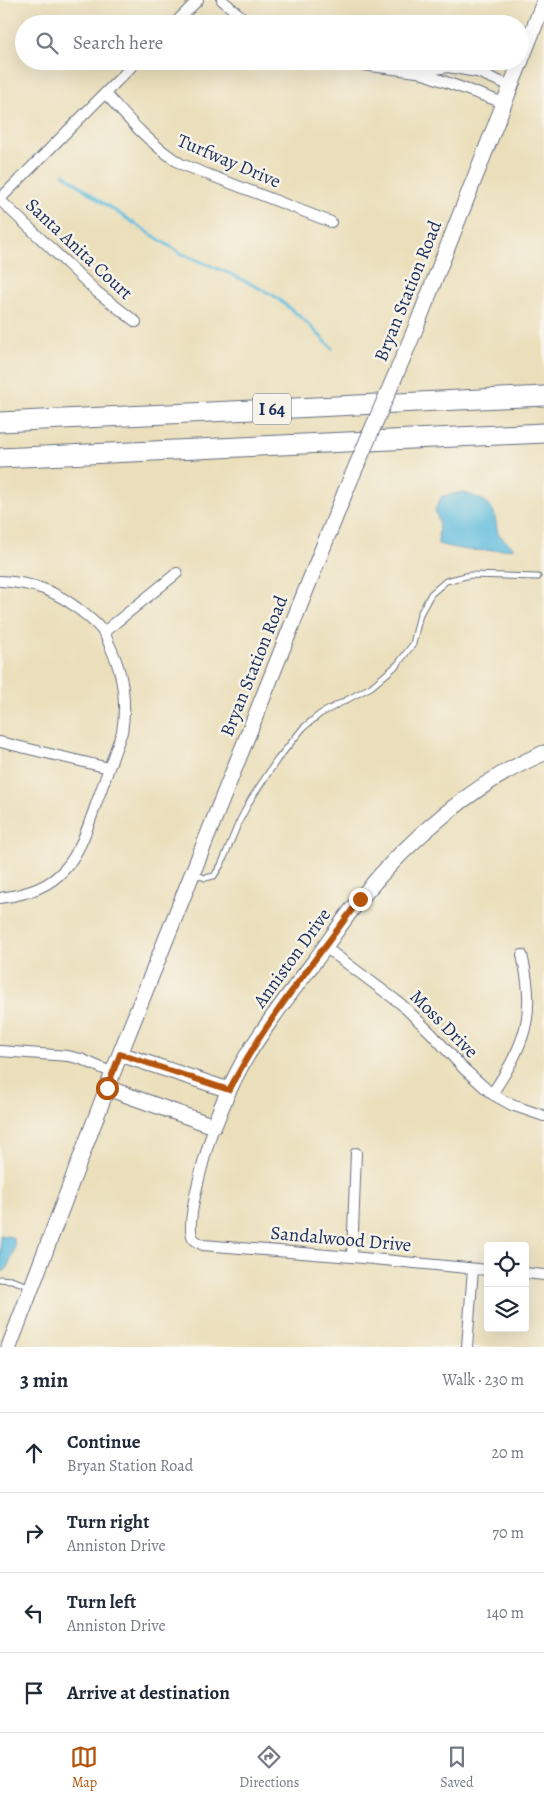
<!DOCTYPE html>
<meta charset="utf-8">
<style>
:root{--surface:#fff;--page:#f2f2f3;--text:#1f2937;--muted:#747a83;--line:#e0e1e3;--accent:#b45309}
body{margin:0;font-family:Alegreya,serif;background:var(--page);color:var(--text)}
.controls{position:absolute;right:15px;bottom:15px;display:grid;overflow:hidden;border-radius:5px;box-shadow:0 5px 20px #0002}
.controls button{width:45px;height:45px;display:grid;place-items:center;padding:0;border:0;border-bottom:1px solid var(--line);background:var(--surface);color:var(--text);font:25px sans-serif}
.stop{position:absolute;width:15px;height:15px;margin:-11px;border:4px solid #b45309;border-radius:50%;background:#fff}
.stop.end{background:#b45309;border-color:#fff;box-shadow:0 1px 5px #0008}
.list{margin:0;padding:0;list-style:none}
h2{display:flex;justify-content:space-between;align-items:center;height:65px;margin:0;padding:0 20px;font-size:21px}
h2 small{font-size:16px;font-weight:400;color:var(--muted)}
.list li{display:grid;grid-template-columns:32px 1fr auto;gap:15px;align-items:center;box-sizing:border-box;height:80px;padding:0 20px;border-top:1px solid var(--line)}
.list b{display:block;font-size:19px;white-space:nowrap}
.list p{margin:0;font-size:16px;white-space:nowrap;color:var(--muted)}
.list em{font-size:16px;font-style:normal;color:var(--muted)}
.icon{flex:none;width:28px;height:28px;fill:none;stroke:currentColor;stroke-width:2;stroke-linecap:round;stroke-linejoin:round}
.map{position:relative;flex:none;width:544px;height:1347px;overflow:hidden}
.search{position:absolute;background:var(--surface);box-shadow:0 5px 20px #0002;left:15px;right:15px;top:15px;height:55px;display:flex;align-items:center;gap:12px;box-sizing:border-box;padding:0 18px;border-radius:28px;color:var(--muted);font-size:19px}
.sheet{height:385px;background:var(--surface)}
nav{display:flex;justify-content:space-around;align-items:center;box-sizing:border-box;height:70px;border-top:1px solid var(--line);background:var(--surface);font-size:14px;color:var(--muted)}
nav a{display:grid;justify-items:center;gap:2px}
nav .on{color:var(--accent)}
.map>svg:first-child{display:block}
</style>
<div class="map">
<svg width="544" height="1347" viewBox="0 0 544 1347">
<rect width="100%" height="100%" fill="#f7f3e8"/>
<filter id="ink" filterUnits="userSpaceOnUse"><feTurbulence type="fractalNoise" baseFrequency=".02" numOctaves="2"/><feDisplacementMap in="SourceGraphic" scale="10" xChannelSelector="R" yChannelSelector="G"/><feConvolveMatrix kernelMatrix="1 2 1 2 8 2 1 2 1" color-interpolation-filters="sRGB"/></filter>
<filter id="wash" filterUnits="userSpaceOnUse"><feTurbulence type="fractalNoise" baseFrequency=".0096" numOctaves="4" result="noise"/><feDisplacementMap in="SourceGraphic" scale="20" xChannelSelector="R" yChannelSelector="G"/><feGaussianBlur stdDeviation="1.12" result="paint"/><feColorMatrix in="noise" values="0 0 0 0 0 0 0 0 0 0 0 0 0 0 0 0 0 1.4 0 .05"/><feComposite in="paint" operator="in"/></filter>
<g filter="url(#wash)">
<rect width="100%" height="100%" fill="#ebdfbb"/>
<path fill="#60bddf" stroke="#3e769e" d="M463 492 485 501 494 512 498 534 514 548C486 552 466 552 438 544L439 522 435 510 442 496Z
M0 1235 12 1237C19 1246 10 1260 6 1270L1 1272Z"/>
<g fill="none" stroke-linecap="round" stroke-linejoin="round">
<path stroke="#60bddf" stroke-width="3" d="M64 174 100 201 180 253 233 275 273 295 302 318 332 348"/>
</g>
</g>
<g filter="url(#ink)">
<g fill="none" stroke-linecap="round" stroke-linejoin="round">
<g stroke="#646d7f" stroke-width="7">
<path id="lane" d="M195 874 205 878 214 876 221 865 239 822 251 799 277 760 303 728 320 714 371 687 397 665 413 644 420 614 431 594 446 581 470 575 538 577
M0 1279 11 1280 29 1286"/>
</g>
<g stroke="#646d7f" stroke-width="12">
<path id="street" d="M222 0 250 24
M174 24 198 0
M332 61 417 72 448 67 477 72 511 86
M418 72 504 103
M105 93C129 120 150 144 181 164L331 222
M0 199 137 61
M0 200 97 292 136 322
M0 581C33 583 55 590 81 611 88 617 98 624 103 632 106 636 108 641 110 646 123 673 127 702 122 732 113 756 105 780 96 804 77 860 64 890 0 898
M104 632 177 573
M0 742 109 768
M325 947 401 1004 431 1033 463 1068 492 1094 512 1105 544 1116
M0 1051 68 1056 81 1059 113 1073
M492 1094C525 1044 537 1015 522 955
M214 1126C208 1145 184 1223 193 1238 195 1241 199 1243 203 1245L352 1257 488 1270
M352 1257 356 1153
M525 1273 544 1275
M467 1347 473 1269"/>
</g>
<g stroke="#646d7f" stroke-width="17">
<path id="secondary" d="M414 332 544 2
M120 1054 229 1090
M107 1088 214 1126C222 1105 231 1084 242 1064 263 1028 289 995 314 962 330 941 344 918 361 898 408 840 475 782 544 753
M9 1347 120 1054 346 490"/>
</g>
<g stroke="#646d7f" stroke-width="21">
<path id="highway" d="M0 422 544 396
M0 458 544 433"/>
</g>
<use href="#lane" stroke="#fff" stroke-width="5"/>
<use href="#street" stroke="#fff" stroke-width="10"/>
<use href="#secondary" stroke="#fff" stroke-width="15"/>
<use href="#highway" stroke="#fff" stroke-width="19"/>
<g stroke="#646d7f" stroke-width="17" stroke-linecap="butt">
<path id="secondary-bridge" d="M346 490 414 332"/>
</g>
<use href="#secondary-bridge" stroke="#fff" stroke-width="15"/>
</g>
</g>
<g fill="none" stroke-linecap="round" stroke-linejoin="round" filter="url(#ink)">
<path stroke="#b45309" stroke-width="6" d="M107 1088 120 1054 229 1090C265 1021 315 961 360 899"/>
</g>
<g text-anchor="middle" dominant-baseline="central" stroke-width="5" stroke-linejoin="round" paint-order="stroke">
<rect fill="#f7f3e8" stroke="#5d6a87" stroke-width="1" x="253" y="393.5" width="38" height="31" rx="4"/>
<g font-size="18" font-weight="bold" fill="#1b2f5e">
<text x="272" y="409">I 64</text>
</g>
<g font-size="19" fill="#1b2f5e" stroke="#f7f3e8">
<text transform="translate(229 161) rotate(23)">Turfway Drive</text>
<text transform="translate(79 249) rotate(43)">Santa Anita Court</text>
<text transform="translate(408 291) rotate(-68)">Bryan Station Road</text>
<text transform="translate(254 666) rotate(-68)">Bryan Station Road</text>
<text transform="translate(292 958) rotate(-54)">Anniston Drive</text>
<text transform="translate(444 1024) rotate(45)">Moss Drive</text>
<text transform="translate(341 1239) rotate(5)">Sandalwood Drive</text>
</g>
</g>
</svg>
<div class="controls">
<button><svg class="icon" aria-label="locate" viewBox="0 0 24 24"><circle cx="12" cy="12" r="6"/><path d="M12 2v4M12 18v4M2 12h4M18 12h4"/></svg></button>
<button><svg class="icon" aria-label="layers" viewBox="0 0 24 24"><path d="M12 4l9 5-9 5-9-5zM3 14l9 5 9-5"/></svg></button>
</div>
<div class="stop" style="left:107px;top:1088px"></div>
<div class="stop end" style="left:360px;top:899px"></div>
<div class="search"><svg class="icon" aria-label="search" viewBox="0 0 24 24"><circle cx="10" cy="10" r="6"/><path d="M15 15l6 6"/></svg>Search here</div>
</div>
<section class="sheet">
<h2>3 min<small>Walk · 230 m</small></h2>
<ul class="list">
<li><svg class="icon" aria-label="ahead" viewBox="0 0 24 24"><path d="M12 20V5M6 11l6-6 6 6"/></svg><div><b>Continue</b><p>Bryan Station Road</p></div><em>20 m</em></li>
<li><svg class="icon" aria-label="right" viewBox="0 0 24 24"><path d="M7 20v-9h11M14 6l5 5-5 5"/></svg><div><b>Turn right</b><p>Anniston Drive</p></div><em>70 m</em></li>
<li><svg class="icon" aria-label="left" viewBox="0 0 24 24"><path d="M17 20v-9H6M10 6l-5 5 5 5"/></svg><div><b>Turn left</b><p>Anniston Drive</p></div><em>140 m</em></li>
<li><svg class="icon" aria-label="arrive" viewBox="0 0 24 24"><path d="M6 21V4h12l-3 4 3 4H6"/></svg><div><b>Arrive at destination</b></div></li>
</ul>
</section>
<nav>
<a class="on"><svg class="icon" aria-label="map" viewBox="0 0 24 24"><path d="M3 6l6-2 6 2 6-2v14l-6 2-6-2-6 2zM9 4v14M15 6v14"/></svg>Map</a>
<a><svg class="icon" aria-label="directions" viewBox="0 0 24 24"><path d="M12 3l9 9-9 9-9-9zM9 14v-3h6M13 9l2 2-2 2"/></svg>Directions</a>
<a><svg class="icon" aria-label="saved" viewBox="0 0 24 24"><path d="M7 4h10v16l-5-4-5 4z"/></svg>Saved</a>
</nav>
